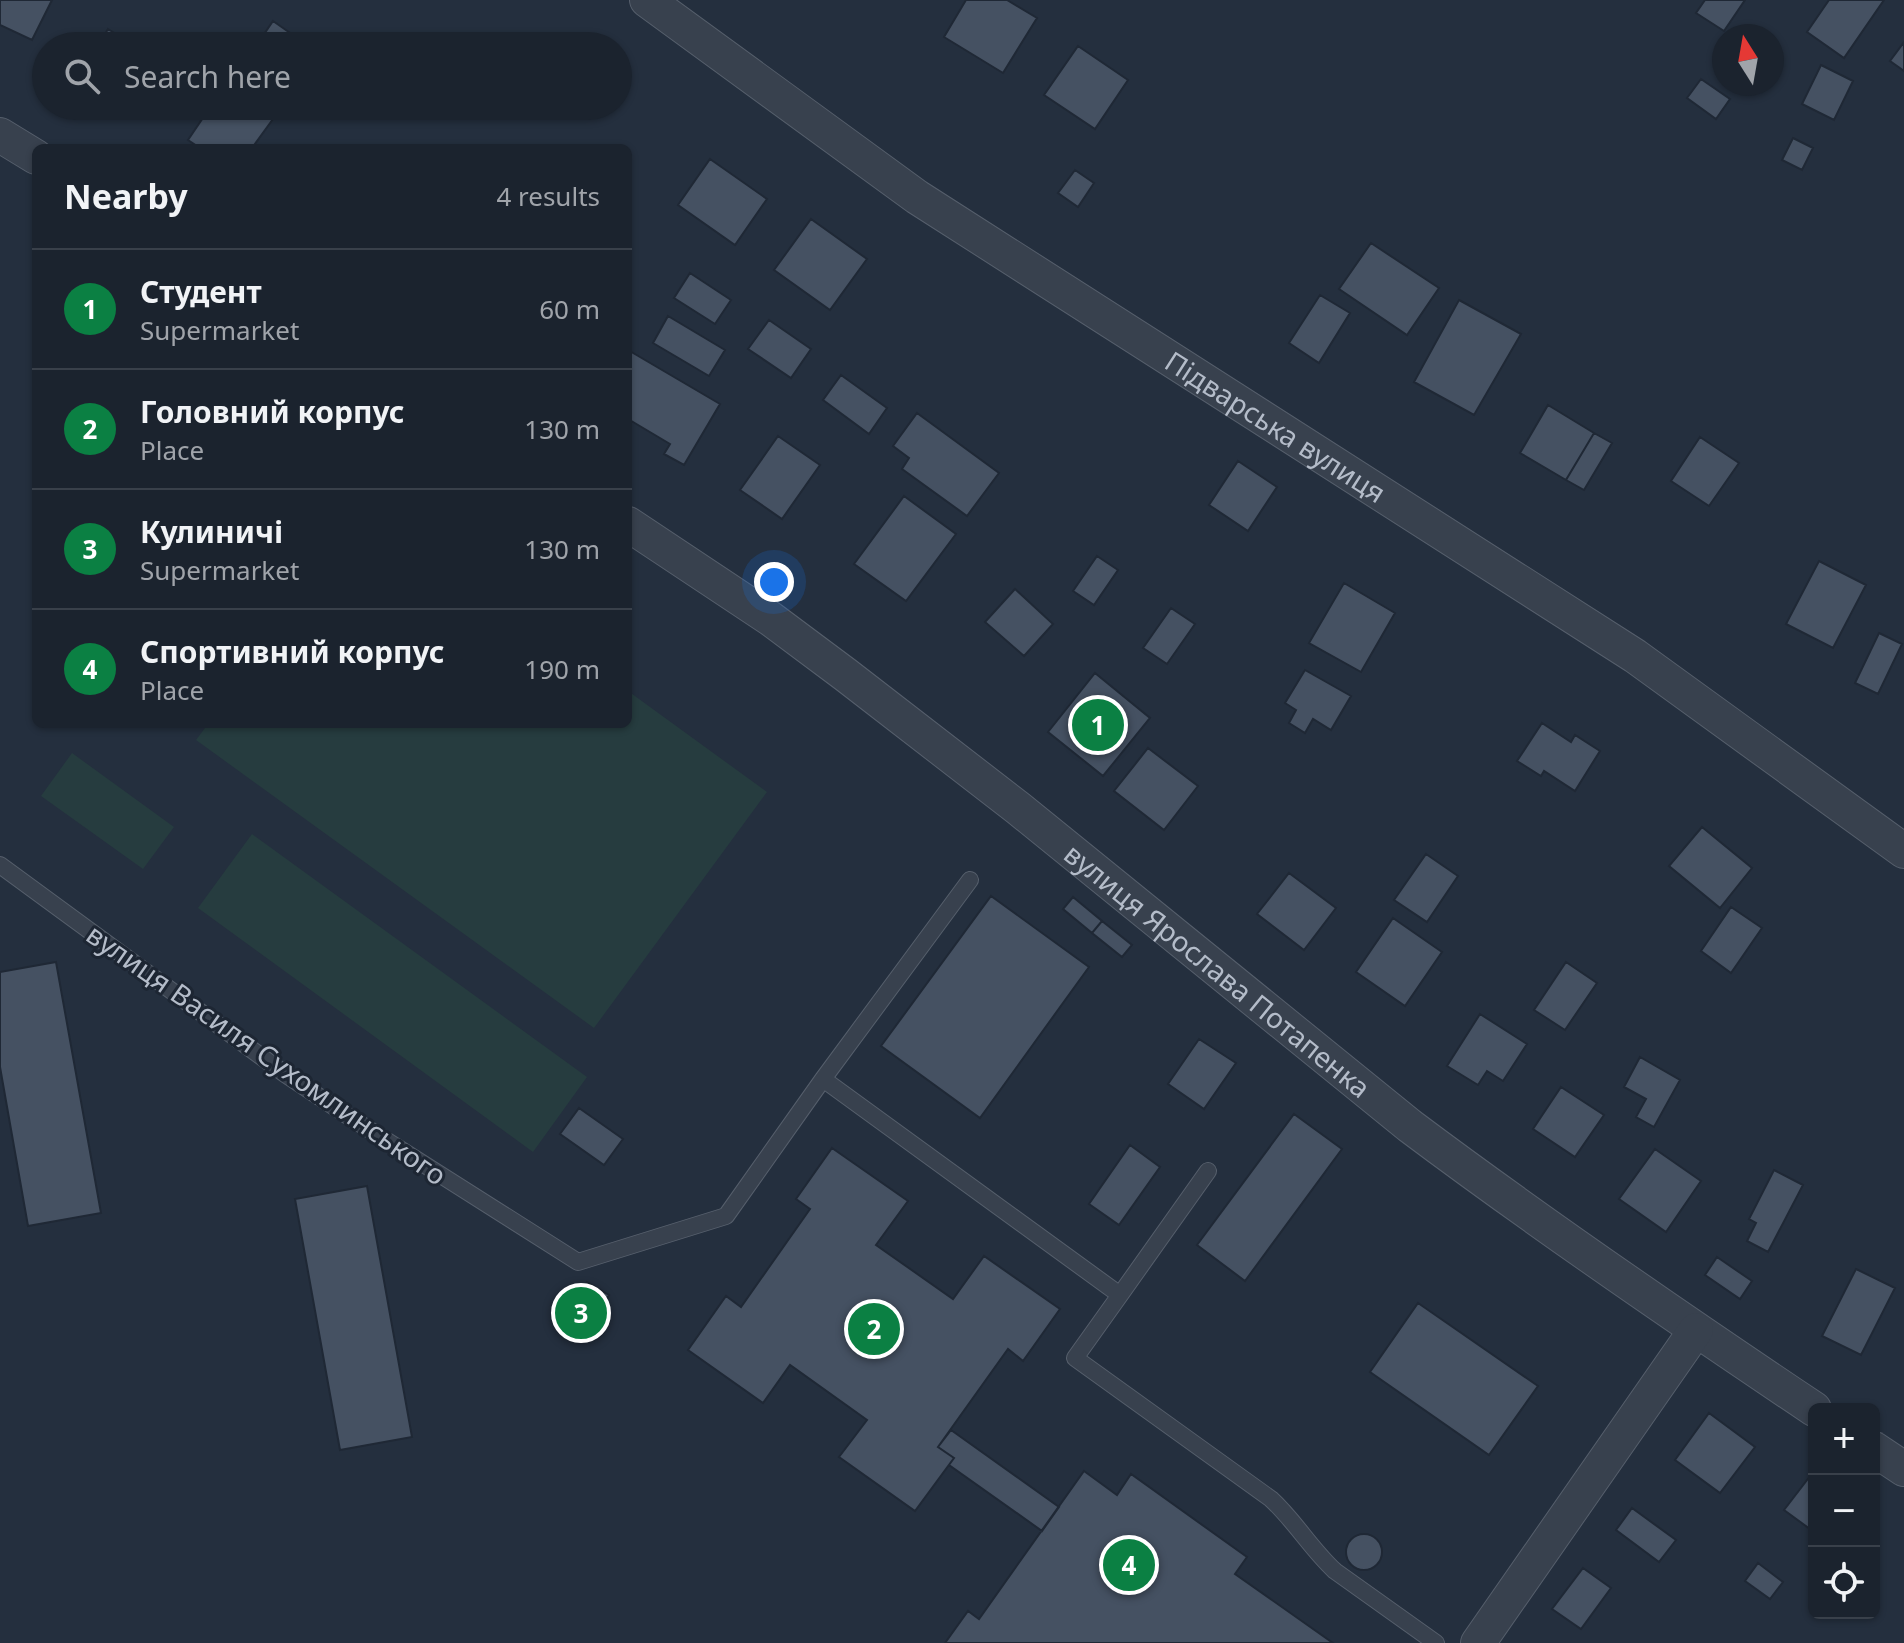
<!DOCTYPE html>
<meta charset="utf-8">
<style>
:root{--surface:#1b232e;--page:#242b36;--text:#f1f3f6;--muted:#a0a4aa;--line:#39404a;--accent:#0b8043}
body{margin:0;font-family:"Noto Sans",sans-serif;background:var(--page);color:var(--text)}
.controls{position:absolute;right:24px;bottom:24px;display:grid;overflow:hidden;border-radius:12px;box-shadow:0 2px 6px #0004}
.controls button{width:72px;height:72px;display:grid;place-items:center;padding:0;border:0;border-bottom:2px solid var(--line);background:var(--surface);color:var(--text);font:40px sans-serif}
.compass{position:absolute;left:1712px;top:24px;width:72px;height:72px;border-radius:50%;background:var(--surface);box-shadow:0 2px 6px #0004;rotate:349deg}
.you{position:absolute;left:774px;top:582px;width:28px;height:28px;margin:-20px;border:6px solid #fff;border-radius:50%;background:#1a73e8;box-shadow:0 0 0 12px #1a73e833}
.badge{display:grid;place-items:center;width:52px;height:52px;border-radius:50%;background:var(--accent);color:#fff;font-size:26px;font-weight:700}
.pin{position:absolute;translate:-50% -50%;border:4px solid #fff;box-shadow:0 2px 8px #0006}
.list{margin:0;padding:0;list-style:none}
h2{display:flex;justify-content:space-between;align-items:center;height:104px;margin:0;padding:0 32px;font-size:34px}
h2 small{font-size:26px;font-weight:400;color:var(--muted)}
.list li{display:grid;grid-template-columns:52px 1fr auto;gap:24px;align-items:center;box-sizing:border-box;height:120px;padding:0 32px;border-top:2px solid var(--line)}
.list b{display:block;font-size:30px;white-space:nowrap}
.list p{margin:0;font-size:26px;white-space:nowrap;color:var(--muted)}
.list em{font-size:26px;font-style:normal;color:var(--muted)}
.icon{flex:none;width:44px;height:44px;fill:none;stroke:currentColor;stroke-width:2;stroke-linecap:round;stroke-linejoin:round}
.map{position:relative;flex:none;width:1904px;height:1643px;overflow:hidden}
.search{position:absolute;background:var(--surface);box-shadow:0 2px 6px #0004;left:32px;top:32px;width:600px;height:88px;display:flex;align-items:center;gap:20px;box-sizing:border-box;padding:0 28px;border-radius:44px;color:var(--muted);font-size:30px}
.panel{position:absolute;background:var(--surface);box-shadow:0 2px 6px #0004;left:32px;top:144px;width:600px;height:584px;border-radius:12px}
.map>svg:first-child{display:block}
</style>
<div class="map">
<svg width="1904" height="1643" viewBox="0 0 1904 1643">
<rect width="100%" height="100%" fill="#242f3e"/>
<path fill="#263c3f" d="M628 691 767 792 594 1028 196 740 208 724H628Z
M72 753 174 827 143 869 41 796Z
M252 834 587 1077 533 1152 198 908Z"/>
<path fill="#455162" stroke="#1f2835" stroke-width="2" d="M0 0H52L32 40 0 25Z
M966 0H1007L1037 18 1003 73 944 37Z
M1705 0H1745L1724 31 1696 13Z
M1829 0H1884L1844 58 1807 32Z
M273 21 303 42 300 46H256Z
M108 29 135 46H98Z
M1904 42V71L1890 61Z
M1078 46 1128 80 1095 129 1044 95Z
M1821 65 1853 81 1834 120 1802 104Z
M1701 79 1730 99 1716 119 1687 98Z
M211 106H254L273 119 252 148H200L188 140Z
M1793 138 1813 148 1802 170 1782 160Z
M710 159 767 199 735 245 678 205Z
M1075 170 1094 183 1078 207 1058 193Z
M811 219 867 259 830 310 774 270Z
M1371 243 1439 288 1407 335 1339 289Z
M690 273 731 300 715 324 674 298Z
M1320 295 1350 313 1319 363 1289 343Z
M1459 300 1521 334 1474 415 1414 382Z
M668 316 725 350 709 376 653 343Z
M769 320 811 349 791 378 748 349Z
M628 350 720 404 684 465 664 454 670 444 628 419Z
M841 375 887 408 869 434 823 400Z
M1548 405 1594 433 1566 480 1520 453Z
M917 413 999 473 967 516 902 469 909 458 893 446Z
M1594 433 1612 443 1584 490 1566 480Z
M778 436 820 465 782 519 740 490Z
M1700 437 1739 463 1709 506 1671 481Z
M1238 461 1277 487 1248 531 1209 505Z
M904 496 956 534 906 601 854 564Z
M1097 556 1118 570 1094 605 1073 591Z
M1819 561 1866 585 1833 648 1786 624Z
M1344 583 1395 613 1361 672 1309 643Z
M1015 589 1053 624 1024 656 985 622Z
M1171 608 1195 624 1167 664 1143 648Z
M1879 633 1902 644 1878 694 1855 683Z
M1305 670 1351 696 1331 730 1313 719 1305 733 1289 723 1296 710 1285 703Z
M1095 673 1150 718 1103 776 1048 732Z
M1542 723 1571 742 1575 735 1600 751 1575 791 1544 771 1541 776 1517 761Z
M1148 748 1198 786 1164 830 1114 791Z
M1702 827 1752 868 1720 908 1669 866Z
M1426 854 1458 876 1427 922 1394 900Z
M1289 873 1336 908 1304 950 1257 914Z
M991 896 1089 967 980 1118 881 1046Z
M1073 897 1102 921 1092 933 1063 909Z
M1731 907 1762 928 1731 973 1701 951Z
M1393 918 1442 952 1405 1006 1356 972Z
M1102 921 1132 945 1122 957 1092 933Z
M56 962 101 1213 28 1226 0 1067V972Z
M1566 962 1597 983 1565 1030 1534 1010Z
M1480 1014 1527 1044 1503 1081 1487 1071 1478 1085 1447 1066Z
M1199 1039 1236 1063 1204 1109 1168 1084Z
M1640 1057 1680 1080 1654 1127 1636 1117 1646 1099 1624 1087Z
M1561 1087 1604 1115 1575 1157 1533 1129Z
M579 1108 623 1139 604 1165 560 1134Z
M1294 1114 1342 1149 1245 1281 1197 1245Z
M1130 1145 1160 1167 1119 1225 1089 1204Z
M832 1148 908 1201 876 1245 953 1299 984 1256 1060 1309 1023 1361 1008 1349 938 1447 954 1458 915 1511 839 1457 867 1420 790 1365 763 1403 688 1350 726 1296 741 1307 810 1209 796 1199Z
M1655 1149 1701 1181 1666 1232 1619 1199Z
M1774 1170 1803 1185 1768 1252 1747 1241 1756 1223 1749 1219Z
M367 1186 412 1437 340 1450 295 1199Z
M1717 1257 1752 1281 1740 1299 1705 1275Z
M1856 1269 1895 1288 1861 1355 1822 1336Z
M587 1282 609 1295 589 1329 566 1316Z
M1418 1303 1538 1386 1489 1455 1370 1372Z
M1709 1413 1755 1447 1720 1493 1675 1460Z
M951 1430 1059 1507 1042 1531 949 1465 954 1458 938 1447Z
M1084 1471 1117 1495 1131 1474 1247 1557 1235 1574 1333 1643H945L968 1611 979 1619Z
M1814 1471V1532L1784 1510Z
M1632 1508 1676 1540 1659 1562 1616 1530Z
M1346 1552a18 18 0 1 1 36 0a18 18 0 1 1-36 0Z
M1758 1563 1783 1582 1770 1599 1745 1581Z
M1583 1568 1611 1588 1581 1629 1552 1609Z"/>
<g fill="none" stroke-linecap="round" stroke-linejoin="round">
<g stroke="#565f6c" stroke-width="18">
<path id="service" d="M0 865 285 1074 351 1118 578 1262 726 1216 823 1079 970 880
M823 1079 1120 1295 1075 1358 1271 1499C1295 1521 1311 1549 1335 1571L1436 1643
M1120 1295 1208 1171"/>
</g>
<g stroke="#565f6c" stroke-width="36">
<g id="minor">
<path id="s1" d="M647 0 917 197 1635 656 1904 851"/>
<path d="M0 135 36 157"/>
<path id="s2" d="M628 524 771 619 846 675 1018 808 1410 1126C1542 1225 1678 1318 1814 1409"/>
<path d="M1874 1449 1904 1469"/>
<path d="M1478 1643 1696 1330"/>
</g>
</g>
<use href="#service" stroke="#38414e" stroke-width="16"/>
<use href="#minor" stroke="#38414e" stroke-width="34"/>
</g>
<g text-anchor="middle" dominant-baseline="central" stroke-width="6" stroke-linejoin="round" paint-order="stroke">
<g font-size="28" fill="#b4bcc9" stroke="#1d2633">
<text stroke="none"><textPath href="#s1" startOffset="760">Підварська вулиця</textPath></text>
<text stroke="none"><textPath href="#s2" startOffset="740">вулиця Ярослава Потапенка</textPath></text>
<text transform="translate(267 1054) rotate(35)">вулиця Василя Сухомлинського</text>
</g>
</g>
</svg>
<div class="controls">
<button>+</button>
<button>−</button>
<button><svg class="icon" aria-label="locate" viewBox="0 0 24 24"><circle cx="12" cy="12" r="6"/><path d="M12 2v4M12 18v4M2 12h4M18 12h4"/></svg></button>
</div>
<svg class="compass" viewBox="-18 -18 36 36"><path d="M0-13l5 13h-10z" fill="#e53935"/><path d="M0 13l5-13h-10z" fill="#a0a4aa"/></svg>
<div class="you"></div>
<div class="pin badge" style="left:1098px;top:725px">1</div>
<div class="pin badge" style="left:874px;top:1329px">2</div>
<div class="pin badge" style="left:581px;top:1313px">3</div>
<div class="pin badge" style="left:1129px;top:1565px">4</div>
<div class="search"><svg class="icon" aria-label="search" viewBox="0 0 24 24"><circle cx="10" cy="10" r="6"/><path d="M15 15l6 6"/></svg>Search here</div>
<section class="panel">
<h2>Nearby<small>4 results</small></h2>
<ul class="list">
<li><span class="badge">1</span><div><b>Студент</b><p>Supermarket</p></div><em>60 m</em></li>
<li><span class="badge">2</span><div><b>Головний корпус</b><p>Place</p></div><em>130 m</em></li>
<li><span class="badge">3</span><div><b>Кулиничі</b><p>Supermarket</p></div><em>130 m</em></li>
<li><span class="badge">4</span><div><b>Спортивний корпус</b><p>Place</p></div><em>190 m</em></li>
</ul>
</section>
</div>
